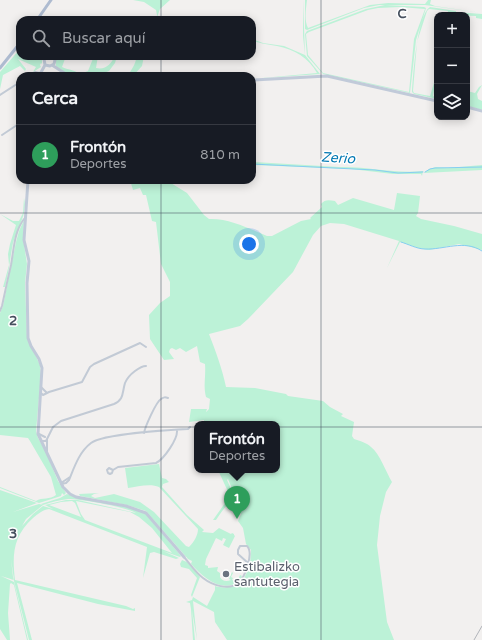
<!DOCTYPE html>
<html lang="es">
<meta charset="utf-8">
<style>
:root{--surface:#171b24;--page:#20242c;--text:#f1f3f6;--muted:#9ea1a6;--line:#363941;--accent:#8babf2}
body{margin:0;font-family:"Varela Round",sans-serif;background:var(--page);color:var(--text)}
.controls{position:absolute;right:12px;top:12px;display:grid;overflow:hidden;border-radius:8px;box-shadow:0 2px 10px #0003}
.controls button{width:36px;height:36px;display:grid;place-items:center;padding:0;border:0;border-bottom:1px solid var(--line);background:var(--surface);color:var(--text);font:20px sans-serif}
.you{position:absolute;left:249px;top:244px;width:14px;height:14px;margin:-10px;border:3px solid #fff;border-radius:50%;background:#1a73e8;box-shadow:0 0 0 6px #1a73e833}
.badge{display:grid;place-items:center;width:26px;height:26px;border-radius:50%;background:var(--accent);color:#fff;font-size:13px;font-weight:700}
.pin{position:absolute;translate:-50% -33px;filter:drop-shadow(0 1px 2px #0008)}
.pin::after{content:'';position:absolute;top:21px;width:14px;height:12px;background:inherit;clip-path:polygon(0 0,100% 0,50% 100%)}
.popup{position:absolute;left:194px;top:421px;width:86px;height:52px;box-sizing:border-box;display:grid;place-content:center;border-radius:8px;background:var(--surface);filter:drop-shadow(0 1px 3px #0005);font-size:13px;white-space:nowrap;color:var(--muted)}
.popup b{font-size:15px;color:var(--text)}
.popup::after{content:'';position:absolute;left:50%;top:100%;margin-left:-8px;border:8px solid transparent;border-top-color:var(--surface)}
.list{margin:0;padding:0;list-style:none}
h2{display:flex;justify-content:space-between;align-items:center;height:52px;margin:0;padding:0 16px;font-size:17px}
h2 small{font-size:13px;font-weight:400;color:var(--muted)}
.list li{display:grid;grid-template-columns:26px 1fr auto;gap:12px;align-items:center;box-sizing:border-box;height:60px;padding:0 16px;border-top:1px solid var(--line)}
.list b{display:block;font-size:15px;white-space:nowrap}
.list p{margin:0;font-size:13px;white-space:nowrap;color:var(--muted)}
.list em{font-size:13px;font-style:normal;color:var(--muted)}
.icon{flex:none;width:22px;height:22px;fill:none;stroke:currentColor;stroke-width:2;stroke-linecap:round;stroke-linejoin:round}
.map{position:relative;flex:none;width:482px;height:640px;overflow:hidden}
.search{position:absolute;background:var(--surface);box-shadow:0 2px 10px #0003;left:16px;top:16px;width:240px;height:44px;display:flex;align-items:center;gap:10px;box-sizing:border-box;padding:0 14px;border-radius:12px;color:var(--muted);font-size:15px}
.panel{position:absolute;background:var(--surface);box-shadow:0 2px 10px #0003;left:16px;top:72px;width:240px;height:112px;border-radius:12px}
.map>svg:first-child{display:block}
</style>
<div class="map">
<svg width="482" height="640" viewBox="0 0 482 640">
<rect width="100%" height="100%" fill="#f2f0ef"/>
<path fill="#bcf2d7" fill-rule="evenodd" d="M133 0H170L160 9 156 20 157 15 156 10 144 2Z
M303 0 305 55 320 74 252 79 317 73C309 58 294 49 277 46 268 44 260 44 252 40V39L263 43 284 46 305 55 303 36Z
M305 0H307C306 9 304 20 308 28L370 5 388 3 425 4 428 0H431L430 4 435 6 482 13 425 5H379L364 8 307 30 305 29Z
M385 5 424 7 426 8 416 40 410 93 323 74 307 56 305 34 307 31 366 9ZM400 7 425 9 414 39 409 92 323 73 308 55 306 34 309 32 368 10 378 8Z
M430 7 456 11V12L482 14V19L476 18V16L447 15 448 11 429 9 427 11 417 42 413 91 414 93 430 96 437 73 433 96 437 98V99L414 94 412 92C413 76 417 15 430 7Z
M20 49V56H42V64L41 63 40 65 41 67 33 72 36 67 18 59 26 69 25 71 20 66 3 75 0 89V72Z
M60 56H66L62 67C68 70 73 69 80 74L88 71 94 56H98L96 68C106 70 111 64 115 56H117L115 63 109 71 96 76H70L56 66V59Z
M136 56H144L142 66 133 76H128C131 70 137 63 136 56Z
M482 85 477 94 478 99 482 101V110L467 106V91L475 93 479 87Z
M252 162 339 167C367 166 395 174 423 171L422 176 421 174H393L351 169 252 165Z
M482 165V170L424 173 429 169 436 167 448 168Z
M130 180H166L187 193 204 215 209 219C229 218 250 229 267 236H272L301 221 311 219 310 218 322 207 321 204C325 199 329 200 335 201L338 205 353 198 394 210 397 193 420 196 418 213 416 216 421 219 454 226 482 234V250L459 244 429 250 418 248 400 242 387 268 399 241 344 224 330 223 321 226 313 235 293 272 248 319 240 326 209 334C216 352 222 368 226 387L255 388 286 394 288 396 323 401 330 407 343 414 341 416 354 422 352 436 354 439C360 441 367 443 371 447 380 454 386 472 392 482L386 492 380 516 377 545 387 622 394 640H227L215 622 214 612 193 601 197 640 192 610 195 640H193L191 609 190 603 186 602 192 600 193 597 207 606 215 590V586C225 589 233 587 242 582L250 566 251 550 246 544 243 528 238 521 241 514 235 501V496L228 479 227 480 234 495 233 502C226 504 220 514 216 520H213L230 496 218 470H277V424H204V420L189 422 191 409H207L206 412 209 409 210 399 206 397C203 386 206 376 205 364L200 362 197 346 186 352 180 348 176 350 172 348 170 349 169 352 174 359 164 360 150 339 149 315 160 303 170 296V282L161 264 156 222 152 221 146 195H143L140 188 133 190Z
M24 198C28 214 17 228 13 243 10 258 9 272 5 287H3L9 265 8 254 10 244 16 225 0 214 13 221H19L23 213Z
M24 220 23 238 27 264 25 283 27 337 40 365 41 376 36 431 38 438 46 452 58 481 66 493 64 495 62 493 61 496 39 503 0 488V487L36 501C42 497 50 500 56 495L51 477 30 441 28 438 0 435V313L3 306 16 242 19 231Z
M159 464 162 478 166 479 169 482 163 484 162 487 187 515 204 530 202 532 213 533 219 528 231 534 232 533 234 534V535L235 536 229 548 223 545 226 539 223 538 222 541 216 538 206 559 205 565 208 566V568L218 567 217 571 220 573V577C222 581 226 582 231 580L229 579 232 572 233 573 231 577 233 578 232 580 237 582 240 575 242 576 239 582C220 593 203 577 191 564L192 561 188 559 146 511 127 505 80 496 79 494 99 493 94 494 91 496 95 498 114 494 140 502 154 512 186 546 189 547C194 542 198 535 198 529L159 487C150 483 137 487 128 488L125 468Z
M0 490 37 503 13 512 39 504 43 505 26 519 22 526 33 514 43 506 53 509 45 505 66 500H78L136 513C126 507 81 499 68 499 60 500 51 502 43 505L41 504 60 498 67 494 78 498 126 507 145 513 181 556 180 557 163 551 179 558 176 559 154 552 150 553 143 578 147 547 49 509C42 510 38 514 33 518 13 536 12 555 15 580L126 606 133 609 135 608V611L98 604 17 583 32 640H29L13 577 11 559 14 580 1 576 14 582 28 640H27L14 585 11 583 10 584 8 613 10 640H7L0 629ZM72 501 75 503 81 517 49 505 61 502ZM76 501 130 512 139 517 152 528 172 553 85 520 81 514Z
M182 560 187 562 200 577 192 597 191 595 197 578 189 569 181 567 180 564Z"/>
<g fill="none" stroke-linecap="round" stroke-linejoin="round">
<path stroke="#86cef1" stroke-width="1" d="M252 164 375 170 398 173 423 172
M425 172 430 169 435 168 482 167
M401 242C408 244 417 249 425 249 444 250 464 239 482 251"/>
<path stroke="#c2cad5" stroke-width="2" d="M29 76 35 72 40 73
M17 84 20 87
M0 95 20 82
M2 135 20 123
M28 183 38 180
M0 311 2 306C5 292 8 278 11 265 14 249 14 232 24 219
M41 387 46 392
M41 393 43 395 49 392 82 382 90 367 94 364 140 343 146 347
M144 433C145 427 156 402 161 399 164 397 165 397 168 398
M39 434 45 437
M41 441H46L53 427 61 421 114 404C124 400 122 393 125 383 127 378 131 374 135 371 139 368 142 366 146 366
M47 451V439
M113 470 112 473 110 474 108 473 107 470 109 468 113 470 118 467 156 463C164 459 178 439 177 430
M61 483 70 477
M61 484 66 483 69 480C74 468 79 452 91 443 103 434 169 430 188 429L190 427
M184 557C190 564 196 573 203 578 212 585 229 591 238 583 245 578 254 553 247 546H240L238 550V554L248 563"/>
<path stroke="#c1cad9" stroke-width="3" d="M45 65 50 66 54 64 55 60 51 56
M52 65 69 76
M39 76 45 65 44 59 47 56
M252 80 327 76 437 101
M467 107 482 111
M28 180 24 240 29 261 27 283 28 338 31 346 39 359 42 368 38 434 63 487 70 494 76 497 126 506 146 513 184 557"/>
<path stroke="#aebbd0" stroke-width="3" d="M37 20 51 0
M0 68 20 43"/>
<path stroke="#b1b4ba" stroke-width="1" d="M474 640 482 626"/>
</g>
<path fill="none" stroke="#46505e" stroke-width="1" stroke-opacity="0.55" d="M161 0V20M321 0V640M161 56V76M161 180V640M0 213H482M0 427H482"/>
<circle fill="#6b7280" stroke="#fff" stroke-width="1.5" cx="226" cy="574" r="4"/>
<g text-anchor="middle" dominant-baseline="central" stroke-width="3" stroke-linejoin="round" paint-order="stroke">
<g font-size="13" fill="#5b616d" stroke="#fff" text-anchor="start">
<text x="234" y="567">Estibalizko<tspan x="234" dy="15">santutegia</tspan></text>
</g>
<g font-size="14" font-style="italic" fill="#0479b3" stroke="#fff">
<text transform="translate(338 158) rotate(3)">Zerio</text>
</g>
</g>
<g font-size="13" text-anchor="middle" font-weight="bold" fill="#46505e" stroke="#fff" stroke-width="3" stroke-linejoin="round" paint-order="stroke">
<text x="402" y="18">C</text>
<text x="13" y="325">2</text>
<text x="13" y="538">3</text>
</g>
</svg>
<div class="controls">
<button>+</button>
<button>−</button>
<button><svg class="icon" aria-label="layers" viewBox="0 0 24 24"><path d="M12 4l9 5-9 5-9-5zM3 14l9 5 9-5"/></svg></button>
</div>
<div class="you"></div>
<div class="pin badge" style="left:237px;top:519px;background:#2e9e5b">1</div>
<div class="popup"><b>Frontón</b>Deportes</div>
<div class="search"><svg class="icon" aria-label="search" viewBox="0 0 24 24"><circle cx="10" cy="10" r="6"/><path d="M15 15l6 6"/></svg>Buscar aquí</div>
<section class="panel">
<h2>Cerca<small></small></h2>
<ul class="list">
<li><span class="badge" style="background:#2e9e5b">1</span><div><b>Frontón</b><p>Deportes</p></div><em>810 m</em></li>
</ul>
</section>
</div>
